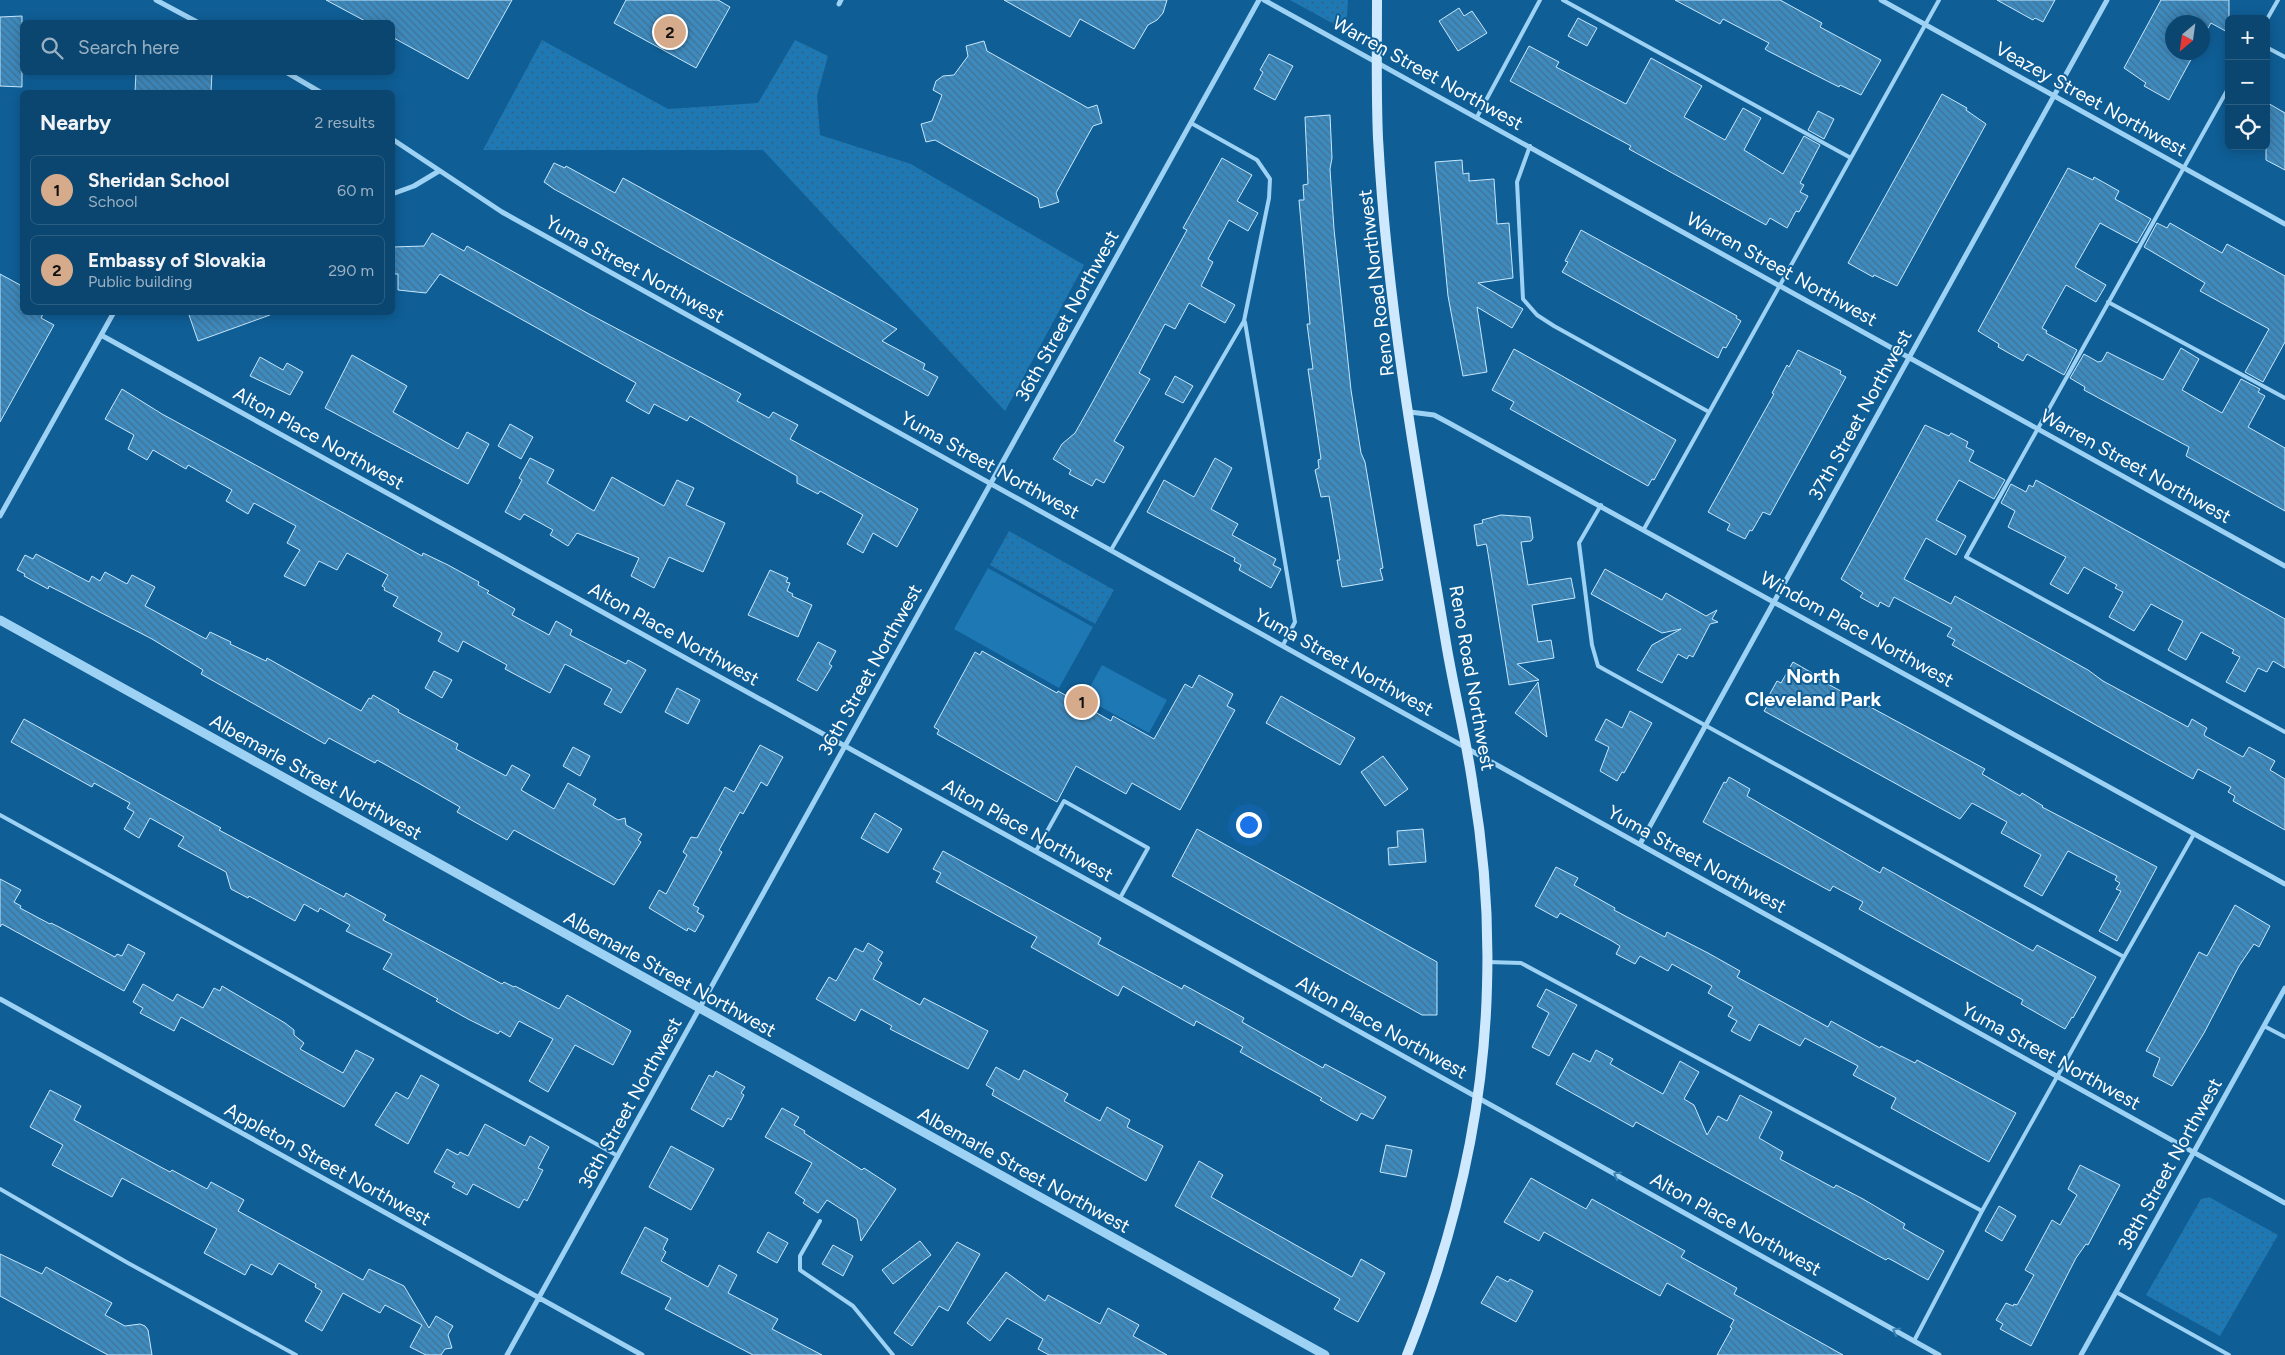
<!DOCTYPE html>
<meta charset="utf-8">
<style>
:root{--surface:#0b4670;--page:#195078;--text:#f1f3f6;--muted:#9ab1c3;--line:#2b5e83;--accent:#d6ab8b}
body{margin:0;font-family:Figtree,sans-serif;background:var(--page);color:var(--text)}
.controls{position:absolute;right:15px;top:15px;display:grid;overflow:hidden;border-radius:8px;box-shadow:0 2px 12px #0003}
.controls button{width:45px;height:45px;display:grid;place-items:center;padding:0;border:0;border-bottom:1px solid var(--line);background:var(--surface);color:var(--text);font:25px sans-serif}
.compass{position:absolute;left:2165px;top:15px;width:45px;height:45px;border-radius:50%;background:var(--surface);box-shadow:0 2px 12px #0003;rotate:209deg}
.you{position:absolute;left:1248px;top:824px;width:18px;height:18px;margin:-12px;border:4px solid #fff;border-radius:50%;background:#1a73e8;box-shadow:0 0 0 8px #1a73e833}
.badge{display:grid;place-items:center;width:32px;height:32px;border-radius:50%;background:var(--accent);color:#111;font-size:16px;font-weight:700}
.pin{position:absolute;translate:-50% -50%;border:2px solid #fff;box-shadow:0 1px 5px #0006}
.list{margin:0;padding:0;list-style:none}
h2{display:flex;justify-content:space-between;align-items:center;height:65px;margin:0;padding:0 20px;font-size:21px}
h2 small{font-size:16px;font-weight:400;color:var(--muted)}
.list li{display:grid;grid-template-columns:32px 1fr auto;gap:15px;align-items:center;box-sizing:border-box;height:70px;margin:0 10px 10px;padding:0 10px;border:1px solid var(--line);border-radius:8px}
.list b{display:block;font-size:19px;white-space:nowrap}
.list p{margin:0;font-size:16px;white-space:nowrap;color:var(--muted)}
.list em{font-size:16px;font-style:normal;color:var(--muted)}
.icon{flex:none;width:28px;height:28px;fill:none;stroke:currentColor;stroke-width:2;stroke-linecap:round;stroke-linejoin:round}
.map{position:relative;flex:none;width:2285px;height:1355px;overflow:hidden}
.search{position:absolute;background:var(--surface);box-shadow:0 2px 12px #0003;left:20px;top:20px;width:375px;height:55px;display:flex;align-items:center;gap:12px;box-sizing:border-box;padding:0 18px;border-radius:8px;color:var(--muted);font-size:19px}
.panel{position:absolute;background:var(--surface);box-shadow:0 2px 12px #0003;left:20px;top:90px;width:375px;height:225px;border-radius:8px}
.map>svg:first-child{display:block}
</style>
<div class="map">
<svg width="2285" height="1355" viewBox="0 0 2285 1355">
<defs>
<pattern id="grass-dots" width="8" height="8" patternUnits="userSpaceOnUse" patternTransform="scale(1.25)"><rect width="8" height="8" fill="#1e78b3"/><path d="M2 2h.1M6 6h.1" fill="none" stroke="#356280" stroke-width="1.8" stroke-linecap="round"/></pattern>
<pattern id="building-back-hatch" width="6" height="6" patternUnits="userSpaceOnUse" patternTransform="scale(1.25)"><rect width="6" height="6" fill="#3d8abf"/><path d="M-1 5l2 2M0 0l6 6M5-1l2 2" fill="none" stroke="#437191"/></pattern>
</defs>
<rect width="100%" height="100%" fill="#0f5e96"/>
<path fill="url(#grass-dots)" d="M1290 0H1348L1347 16 1341 28Z
M542 40 668 109 758 103 795 40 828 56 817 96 820 135 911 164 1084 265 1005 411 763 150H483Z
M1009 531 1114 590 1095 624 990 565Z
M2209 1197 2278 1235 2220 1336 2146 1295 2201 1199Z"/>
<path fill="#1e78b3" d="M988 568 1093 627 1059 688 954 629Z
M1102 665 1167 700 1149 733 1084 698Z"/>
<path fill="url(#building-back-hatch)" stroke="#c6e8fe" d="M326 0H512L468 79 392 37V22H367Z
M626 0H718L730 7 696 68 614 23Z
M1004 0H1167L1163 13 1157 20 1148 25 1134 49 1080 19 1070 37Z
M1675 0H1780L1822 23 1820 27 1881 60 1861 95 1840 85 1839 87 1768 51 1765 49 1769 43 1723 19 1720 24Z
M1997 0H2055L2043 22 2035 18 2033 20Z
M2161 0H2229V33L2211 23 2202 38V22H2172V52H2195L2169 100 2144 86 2146 83 2124 68Z
M1459 8 1464 16 1472 11 1487 33 1458 51 1439 21Z
M22 16V87L0 86V17Z
M1578 18 1597 28 1587 46 1568 36Z
M984 41 987 51 1088 108 1097 105 1102 123 1093 126 1056 193 1059 202 1040 208 1038 198 935 140 926 142 921 124 932 121 942 95 933 90 936 81 943 76 954 75 968 56 966 46Z
M1529 46 1559 62 1556 67 1626 104 1651 58 1702 86 1684 117 1725 140 1743 108 1761 118 1744 150 1783 174 1804 136 1820 145 1800 183 1804 185 1800 192 1808 196 1799 212 1796 211 1787 228 1770 218 1766 225 1629 149 1631 146 1510 81Z
M1269 54 1293 66 1275 100 1254 89 1263 72 1260 70Z
M136 72H212L211 92H135Z
M1942 94 1967 108 1966 110 1986 124 1897 286 1874 275 1873 277 1848 263Z
M2266 102 2285 113V170L2266 160Z
M1818 111 1834 119 1824 139 1808 130Z
M1330 115 1332 158 1330 169 1334 229 1351 390 1361 453 1365 462 1383 568 1380 569 1383 580 1342 587 1337 560H1340L1329 496 1321 497 1315 470 1319 468 1318 460 1321 459 1308 369H1313L1307 324H1310L1299 200H1304L1303 185 1308 184 1305 117Z
M1222 158 1252 175 1237 201 1258 213 1248 231 1229 220 1208 259 1213 262 1201 286 1235 305 1225 323 1189 303 1175 329 1165 324 1139 373 1150 379 1114 441 1124 447 1104 483 1096 479 1092 486 1069 474 1071 470 1053 459 1062 444 1075 433 1092 403 1187 230 1183 228Z
M1462 160 1463 174 1469 173V181L1494 179 1497 224 1509 223 1513 278 1478 283 1523 309 1512 328 1477 307 1487 372 1463 376 1448 296 1435 162Z
M554 163 565 168 566 166 615 193 623 178 897 329 882 341 925 364 923 369 938 377 928 396 554 189 544 182Z
M2068 168 2093 180 2094 177 2119 191 2115 199 2151 219 2137 243 2100 223 2075 267 2106 285 2096 302 2066 285 2042 328 2047 331 2046 333 2077 350 2064 375 2027 354 2023 361 1998 347 1999 344 1978 331Z
M2157 223 2167 228 2170 223 2222 253 2227 244 2285 276V342L2263 382 2245 372 2269 329 2200 291 2205 283 2144 247Z
M1581 230 1737 316 1736 318 1741 321 1726 348 1723 347 1718 358 1562 272 1568 262 1565 261Z
M432 233 464 251 467 246 589 314 741 394 737 401 769 418 773 412 798 425 790 439 918 509 897 547 873 533 863 553 847 544 863 515 820 491 818 494 797 483V476L690 416 687 421 654 404 649 414 626 401 636 383 440 274 426 293 398 290V274H392V247L424 246Z
M0 274 22 286V312H44L41 318 54 325 0 422Z
M188 312H269L270 315 198 341Z
M2181 348 2199 359 2182 390 2222 413 2241 379 2260 389 2258 392 2265 396 2248 427 2285 448V511L2186 456 2189 447 2084 390 2085 387 2070 378 2084 354 2098 362 2102 361 2107 352 2163 380Z
M1514 349 1676 440 1654 480 1652 479 1648 486 1510 409 1514 402 1492 390Z
M1798 350 1841 371 1840 374 1846 377 1770 515 1763 512 1752 531 1750 530 1745 539 1727 530 1730 524 1708 512 1774 394 1772 393 1787 365 1789 367Z
M352 355 407 386 393 412 458 449 467 432 489 444 468 484 325 408Z
M260 357 283 370 287 363 303 372 290 395 250 376Z
M1175 376 1193 386 1183 403 1165 394Z
M122 389 162 414 393 540 422 556 423 553 448 565 479 582 478 585 489 591 487 593 515 609 512 615 549 635 556 621 572 630 570 635 626 664 628 660 646 670 621 713 604 704 612 689 565 664 550 693 505 669 507 665 463 641 458 652 438 641 442 633 393 606 398 597 384 590 385 588 382 586 388 575 347 553 337 570 319 561 305 586 284 576 300 550 287 543 296 526 254 503 248 514 226 501 232 490 188 465 186 469 153 450 147 460 128 449 134 435 105 419Z
M510 424 533 437 521 459 498 446Z
M1925 425 1949 436 1951 433 1968 442 1966 447 1974 451 1969 461 2005 480 1994 499 1959 480 1936 520 1966 536 1956 555 1926 538 1904 579 1951 604 1955 596 2088 670 2103 681 2188 727 2192 719 2207 728 2204 734 2205 736 2243 757 2249 747 2275 761 2270 770 2285 779V830L2233 801 2235 796 2228 792 2231 787 2198 769 2193 779 1952 645 1955 640 1947 636 1952 628 1894 597 1889 607 1880 602 1878 607 1860 597 1863 593 1841 579Z
M530 458 554 470 547 483 594 511 612 477 664 506 677 480 694 488 686 505 725 523 703 572 669 557 654 588 631 576 639 558 577 533 568 546 550 535 553 530 524 514 520 520 505 512 522 480 519 478Z
M1215 458 1232 468 1211 509 1238 524 1232 535 1276 559 1273 565 1281 569 1271 588 1239 570 1241 565 1234 561 1235 558 1147 512 1164 480 1194 497Z
M2036 480 2285 619V668L2273 661 2267 672 2258 668 2245 692 2226 682 2240 657 2232 653 2234 650 2201 632 2186 660 2168 650 2183 621 2151 604 2134 631 2109 617 2123 592 2115 588 2117 585 2084 567 2068 594 2050 584 2066 557 2008 527 2015 511 2001 503 2011 484 2026 492 2029 485 2033 487Z
M1501 515 1530 517 1533 538 1531 541 1521 542 1528 585 1571 578 1575 598 1532 605 1538 642 1551 640 1554 658 1517 664 1539 680 1509 685 1487 547 1486 544 1477 546 1474 525 1483 523 1482 520Z
M36 554 89 582 92 576 100 581 105 572 127 584 132 575 155 587 145 606 206 639 210 632 231 642 230 644 266 661 267 658 361 711 369 698 371 699 373 695 399 710 398 712 458 744 456 749 506 776 512 765 530 775 521 790 554 809 568 783 596 799 593 805 618 820 625 818 626 825 642 834 638 840 641 842 614 885 514 830 507 840 457 812 460 807 420 784 377 760 375 763 329 738 325 744 201 674 203 670 152 639 59 591 49 586 48 589 24 576 25 574 17 570 25 555 33 559Z
M1605 569 1662 600 1666 593 1706 616 1717 610 1712 619 1718 622 1710 624 1693 657 1689 655 1687 659 1678 654 1662 683 1637 670 1652 645 1681 629 1662 633 1591 594Z
M770 570 788 578 786 582 790 583 787 591 793 594 792 596 812 605 798 637 748 615Z
M818 642 836 651 829 664 832 666 817 691 797 680Z
M982 651 1057 693 1058 691 1111 721 1113 716 1154 739 1185 684 1192 688 1199 675 1233 694 1227 706 1235 710 1180 810 1132 783 1126 794 1076 766 1057 802 937 734 939 730 934 727 964 672 975 652 980 655Z
M1793 662 1814 674 1813 676 1985 769 1982 774 2020 796 2022 793 2043 806 2042 807 2157 867 2117 941 2099 931 2121 891 2116 889 2120 883 2115 880 2117 876 2068 851 2042 896 2024 886 2041 855 2001 833 2007 822 1972 803 1960 819 1764 711 1770 701 1767 699 1777 681 1781 683Z
M434 671 452 680 442 698 425 688Z
M1538 682 1547 737 1515 713Z
M677 688 700 700 688 724 665 712Z
M1281 696 1355 738 1340 765 1266 723Z
M1630 711 1652 723 1624 773 1622 772 1617 781 1600 771 1609 747 1595 740 1606 719 1622 728Z
M24 719 221 828 219 830 344 897 346 893 386 915 383 920 502 984 504 982 514 987 515 986 559 1009 567 995 631 1031 613 1065 575 1045 548 1092 529 1081 553 1039 519 1021 510 1037 500 1031 498 1034 468 1019 436 1001 438 999 383 969 392 954 346 931 350 925 320 908 318 912 304 904 295 921 249 896 248 898 231 889 226 872 178 846 184 837 150 818 139 838 124 829 134 812 127 808 130 803 94 783 92 787 11 742Z
M760 745 783 757 767 786 761 782 743 814 740 812 719 850 722 852 693 905 699 908 697 912 704 916 695 932 688 928 687 931 649 908 659 890 666 894 687 855 683 852 691 837 697 838 725 787 734 792Z
M573 747 590 756 580 776 563 766Z
M1383 756 1408 789 1385 806 1361 772Z
M1729 777 1750 789 1747 796 1880 873 1883 867 2033 951 2037 945 2096 977 2073 1018 2072 1017 2065 1029 2021 1004 2023 1000 1859 909 1863 902 1833 886 1830 891 1703 822 1724 782 1726 783Z
M875 813 902 829 888 853 861 838Z
M1197 829 1437 962V1015H1422L1172 876Z
M1423 829 1426 862 1389 865 1388 848 1398 847 1397 831Z
M943 851 1101 938 1098 944 1182 989 1184 985 1244 1018 1242 1022 1323 1068 1325 1064 1386 1097 1373 1119 1361 1113 1357 1121 1320 1100 1322 1098 1240 1052 1243 1047 1196 1021 1194 1026 1123 986 1118 996 1031 947 1037 937 936 882 941 873 933 869Z
M1556 867 1578 878 1574 885 1615 908 1614 910 1665 937 1667 932 1708 953 1740 971 1737 977 1828 1027 1831 1021 1880 1048 1881 1046 1915 1063 1917 1060 2016 1113 1989 1162 1891 1108 1896 1098 1853 1075 1858 1066 1805 1038 1800 1046 1759 1024 1750 1041 1731 1031 1737 1021 1728 1016 1733 1007 1708 993 1712 986 1672 964 1668 971 1640 956 1635 964 1616 954 1620 946 1612 941 1560 913 1557 918 1535 906Z
M0 879 21 890 14 902 21 906 20 908 50 924 51 923 59 927 115 957 117 954 122 956 128 944 145 953 124 991 2 924 0 927Z
M2235 905 2270 926 2259 947 2254 944 2239 966 2204 1033 2172 1086 2153 1076 2160 1058 2146 1051 2199 952 2207 956Z
M868 943 883 952 878 960 882 963 873 979 920 1005 924 998 988 1031 968 1069 890 1029 892 1026 861 1009 855 1021 816 999 829 977 836 981 855 948 863 952Z
M143 984 173 1001 177 994 203 1008 214 988 220 991 222 986 285 1023 294 1030V1035L304 1043 300 1049 343 1073 356 1050 374 1059 344 1107 181 1017 174 1031 140 1013 143 1008 133 1002Z
M1546 989 1577 1005 1549 1056 1532 1047 1549 1013 1537 1006Z
M1596 1050 1613 1059 1610 1064 1663 1094 1680 1061 1699 1072 1684 1099 1694 1105 1707 1135 1718 1116 1727 1121 1740 1095 1772 1112 1759 1138 1783 1152 1780 1159 1834 1188 1836 1185 1863 1199 1905 1224 1903 1228 1944 1251 1928 1280 1888 1258 1886 1260 1636 1122 1633 1127 1556 1084 1573 1053 1590 1062Z
M996 1067 1019 1080 1024 1070 1068 1094 1064 1101 1100 1121 1107 1107 1130 1120 1127 1127 1163 1146 1146 1181 992 1095 994 1090 986 1085Z
M716 1071 745 1087 741 1093 744 1095 731 1120 728 1118 723 1127 691 1109 709 1075 713 1077Z
M421 1075 439 1085 408 1144 375 1125 396 1092 408 1099Z
M50 1090 81 1106 74 1120 170 1172 172 1170 207 1189 211 1182 244 1200 238 1211 363 1280 369 1269 404 1286 429 1328 436 1316 453 1326 448 1335 452 1348 445 1349 441 1355H426L410 1347 422 1325 385 1305 380 1313 343 1293 322 1331 305 1321 322 1291 315 1287 316 1284 279 1263 272 1275 251 1264 245 1275 204 1253 217 1229 122 1178 112 1197 52 1165 63 1145 30 1127Z
M782 1108 799 1117 794 1125 805 1131 804 1133 862 1170 864 1168 896 1189 861 1241 857 1219 827 1200 818 1213 803 1203 805 1200 795 1193 812 1163 765 1137Z
M485 1124 525 1146 530 1136 549 1147 538 1168 543 1170 527 1201 524 1199 519 1208 473 1184 467 1195 452 1187 455 1183 434 1172 447 1149 458 1155 460 1152 468 1156Z
M1386 1145 1412 1150 1406 1177 1380 1172Z
M671 1146 714 1169 691 1210 649 1187Z
M1199 1161 1223 1175 1211 1197 1352 1277 1361 1259 1385 1273 1358 1322 1334 1309 1340 1299 1175 1206Z
M2080 1165 2120 1185 2088 1245 2086 1244 2076 1258 2031 1346 2000 1329 2003 1324 1996 1320 2006 1303 2013 1306 2014 1304 2017 1305 2034 1275 2025 1270 2052 1220 2060 1225 2077 1195 2068 1189Z
M1531 1178 1586 1209 1592 1199 1685 1251 1681 1257 1737 1288 1734 1294 1843 1355H1717L1732 1328 1730 1327 1734 1320 1667 1283 1660 1296 1544 1232 1539 1241 1504 1222Z
M1999 1206 2016 1216 2002 1241 1985 1231Z
M645 1227 668 1239 663 1249 666 1252 661 1261 708 1287 719 1265 737 1275 728 1293 778 1319 772 1329 822 1355H753L665 1309 671 1298 621 1273Z
M768 1232 788 1243 777 1263 757 1252Z
M920 1241 931 1255 893 1284 882 1270Z
M957 1242 980 1254 948 1311 939 1306 912 1346 894 1333Z
M833 1245 853 1256 843 1276 822 1264Z
M0 1254 42 1274 46 1267 112 1303 105 1315 125 1326 140 1324 145 1326 148 1330 152 1355H108L0 1296Z
M1006 1272 1045 1301 1048 1295 1100 1324 1108 1308 1139 1325 1133 1336 1167 1355H1049L1038 1349 1043 1339 1007 1318 990 1341 967 1323Z
M1497 1276 1508 1282 1510 1279 1533 1291 1516 1322 1481 1303Z"/>
<g fill="none" stroke-linecap="round" stroke-linejoin="round">
<path stroke="#9ed2f4" stroke-width="4" d="M1563 0 1851 158
M2266 21 2278 0
M2266 47 2285 57
M2229 87 1966 557 2285 732
M1477 117 1540 0
M1530 146 1517 182 1523 299 1537 315 1554 326 1709 412
M2108 302 2285 398
M1245 322 1295 622 1283 645
M1601 505 1579 543 1592 645 1598 666 2124 957 1982 1211
M1644 529 1939 0
M1111 550 1244 321 1269 198 1270 179 1257 160 1191 123
M0 815 618 1156
M1036 851 1064 801 1148 848 1120 898
M2124 957 2194 834
M1488 962 1521 963 1982 1211 1914 1341
M2264 1026 2285 1037
M0 1189 128 1263 296 1355
M820 1221 800 1256V1270L853 1306 893 1355
M2116 1292 2229 1355"/>
<path stroke="#9ed2f4" stroke-width="5" d="M156 0 197 22
M1264 0 2285 566
M1881 0 2285 224
M839 4 841 0
M286 72 320 92
M392 139 502 212 2285 1203
M392 194 414 186 439 171
M101 335 1120 898 1939 1355
M1410 412 1434 415 1449 423 2285 884
M0 516 114 312
M1640 844 2107 0
M0 999 642 1355
M507 1355 1259 0
M2081 1355 2285 988"/>
<path stroke="#9ed2f4" stroke-width="9" d="M0 620 1325 1355"/>
<path stroke="#cee9fd" stroke-width="10" d="M1377 0C1377 46 1376 92 1378 138 1387 305 1417 473 1445 637 1453 687 1466 737 1473 787 1484 852 1489 920 1487 986 1484 1114 1454 1237 1407 1355"/>
</g>
<defs><path id="oneway-chevron" d="M-2-3.5L2.5 0L-2 3.5" fill="none" stroke-width="1.6" stroke-linecap="round" stroke-linejoin="round" transform="scale(1.25)"/></defs>
<g stroke="#3a81b2">
<use href="#oneway-chevron" transform="translate(1617 1175) rotate(-151)"/>
<use href="#oneway-chevron" transform="translate(1896 1331) rotate(-151)"/>
</g>
<g text-anchor="middle" dominant-baseline="central" stroke-width="4" stroke-linejoin="round" paint-order="stroke">
<g font-size="19" fill="#fff" stroke="#0f5e96">
<text transform="translate(1428 73) rotate(29)">Warren Street Northwest</text>
<text transform="translate(2091 99) rotate(29)">Veazey Street Northwest</text>
<text transform="translate(635 269) rotate(29)">Yuma Street Northwest</text>
<text transform="translate(1782 269) rotate(29)">Warren Street Northwest</text>
<text transform="translate(1376 283) rotate(-97)">Reno Road Northwest</text>
<text transform="translate(1067 316) rotate(-61)">36th Street Northwest</text>
<text transform="translate(1860 415) rotate(-61)">37th Street Northwest</text>
<text transform="translate(319 438) rotate(29)">Alton Place Northwest</text>
<text transform="translate(990 465) rotate(29)">Yuma Street Northwest</text>
<text transform="translate(2136 466) rotate(29)">Warren Street Northwest</text>
<text transform="translate(1857 629) rotate(29)">Windom Place Northwest</text>
<text transform="translate(674 634) rotate(29)">Alton Place Northwest</text>
<text transform="translate(1344 662) rotate(29)">Yuma Street Northwest</text>
<text transform="translate(870 670) rotate(-61)">36th Street Northwest</text>
<text transform="translate(1472 678) rotate(80)">Reno Road Northwest</text>
<text transform="translate(316 777) rotate(29)">Albemarle Street Northwest</text>
<text transform="translate(1028 830) rotate(29)">Alton Place Northwest</text>
<text transform="translate(1697 859) rotate(29)">Yuma Street Northwest</text>
<text transform="translate(670 974) rotate(29)">Albemarle Street Northwest</text>
<text transform="translate(1382 1027) rotate(29)">Alton Place Northwest</text>
<text transform="translate(2051 1056) rotate(29)">Yuma Street Northwest</text>
<text transform="translate(630 1103) rotate(-61)">36th Street Northwest</text>
<text transform="translate(328 1164) rotate(29)">Appleton Street Northwest</text>
<text transform="translate(2170 1164) rotate(-61)">38th Street Northwest</text>
<text transform="translate(1024 1170) rotate(29)">Albemarle Street Northwest</text>
<text transform="translate(1736 1224) rotate(29)">Alton Place Northwest</text>
</g>
<g font-size="20" font-weight="bold" fill="#fff" stroke="#0f5e96">
<text x="1813" y="676">North<tspan x="1813" dy="23">Cleveland Park</tspan></text>
</g>
</g>
</svg>
<div class="controls">
<button>+</button>
<button>−</button>
<button><svg class="icon" aria-label="locate" viewBox="0 0 24 24"><circle cx="12" cy="12" r="6"/><path d="M12 2v4M12 18v4M2 12h4M18 12h4"/></svg></button>
</div>
<svg class="compass" viewBox="-18 -18 36 36"><path d="M0-13l5 13h-10z" fill="#e53935"/><path d="M0 13l5-13h-10z" fill="#9ab1c3"/></svg>
<div class="you"></div>
<div class="pin badge" style="left:1082px;top:702px">1</div>
<div class="pin badge" style="left:670px;top:32px">2</div>
<div class="search"><svg class="icon" aria-label="search" viewBox="0 0 24 24"><circle cx="10" cy="10" r="6"/><path d="M15 15l6 6"/></svg>Search here</div>
<section class="panel">
<h2>Nearby<small>2 results</small></h2>
<ul class="list">
<li><span class="badge">1</span><div><b>Sheridan School</b><p>School</p></div><em>60 m</em></li>
<li><span class="badge">2</span><div><b>Embassy of Slovakia</b><p>Public building</p></div><em>290 m</em></li>
</ul>
</section>
</div>
